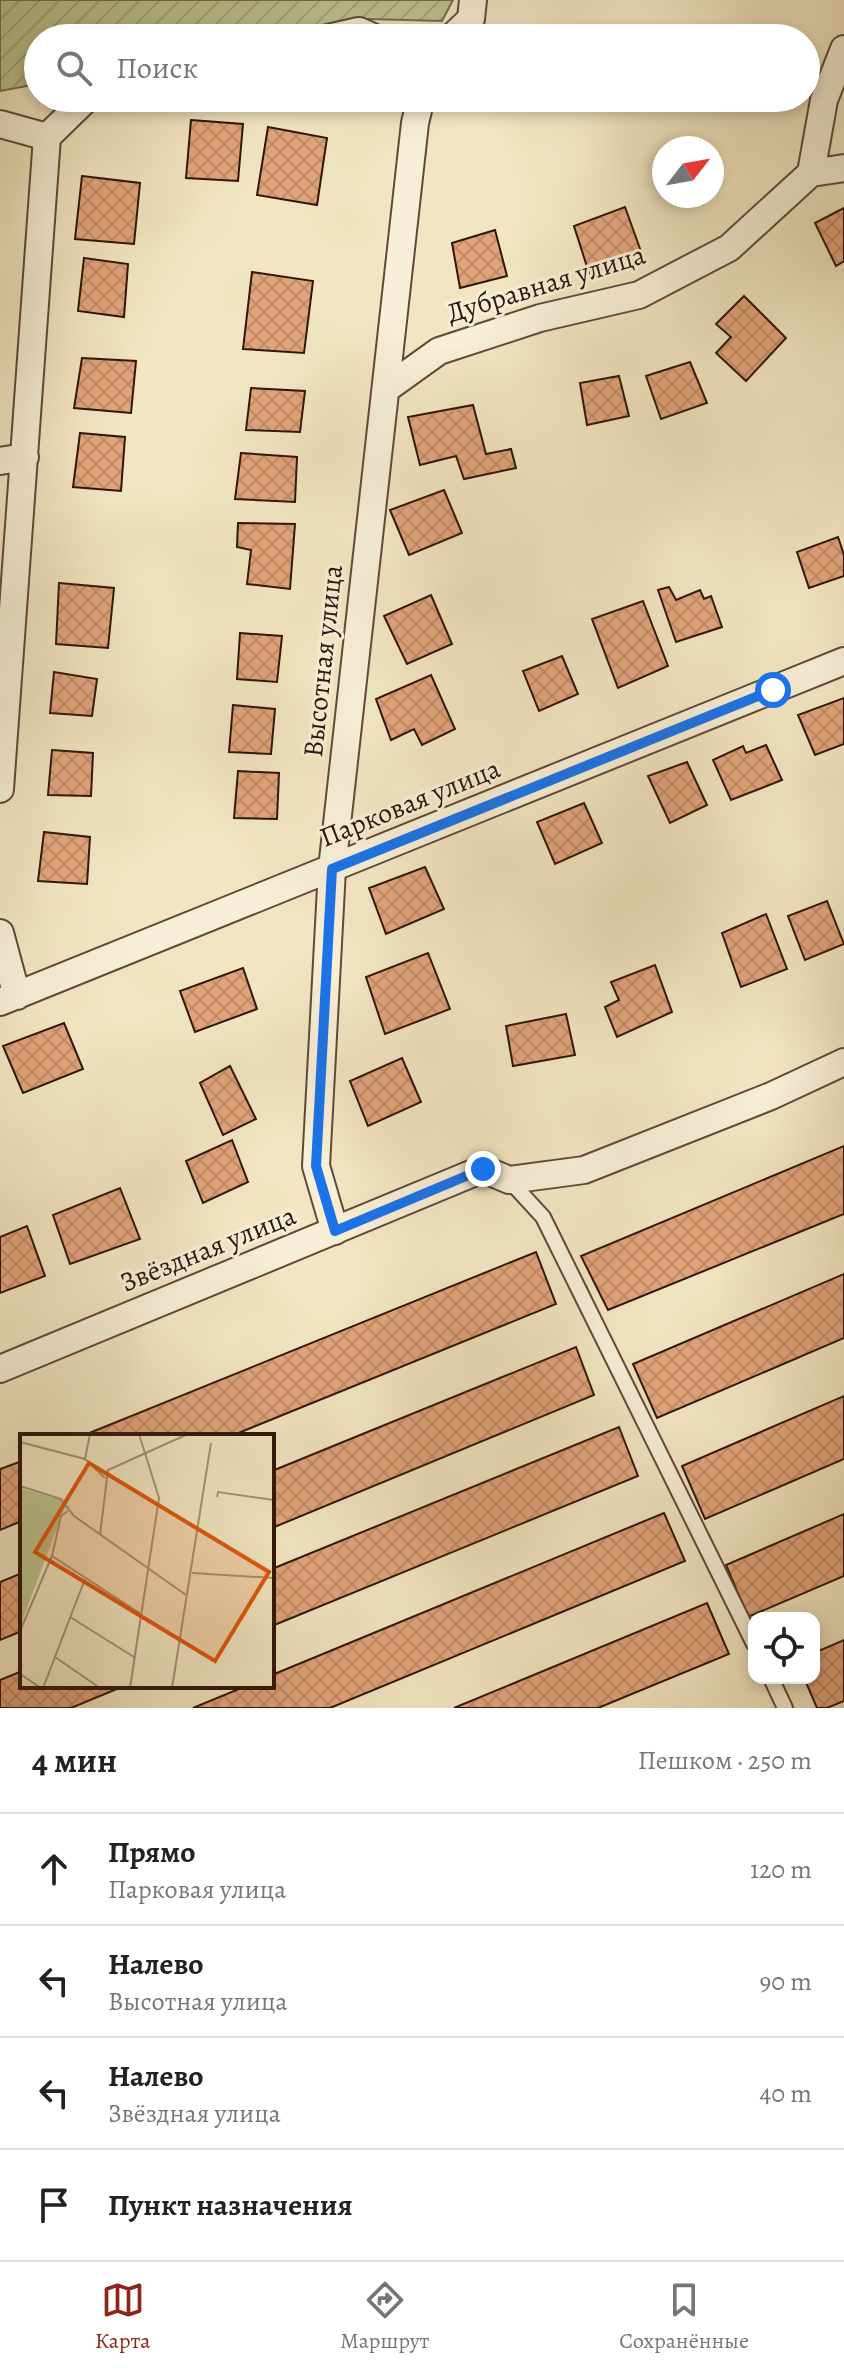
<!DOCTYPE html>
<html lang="ru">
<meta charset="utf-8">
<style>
:root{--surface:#fff;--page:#f2f2f2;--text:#222;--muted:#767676;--line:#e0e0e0;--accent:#8f2418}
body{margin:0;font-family:Alegreya,serif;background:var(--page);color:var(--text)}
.controls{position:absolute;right:24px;bottom:24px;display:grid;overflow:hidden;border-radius:16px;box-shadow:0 4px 12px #0003}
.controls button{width:72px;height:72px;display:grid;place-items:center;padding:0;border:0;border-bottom:2px solid var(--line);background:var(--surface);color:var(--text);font:40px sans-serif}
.compass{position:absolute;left:652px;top:136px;width:72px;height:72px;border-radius:50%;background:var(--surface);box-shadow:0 4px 12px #0003;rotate:59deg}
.stop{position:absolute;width:24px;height:24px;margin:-18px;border:6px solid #1a73e8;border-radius:50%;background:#fff}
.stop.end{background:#1a73e8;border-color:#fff;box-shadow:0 2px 8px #0008}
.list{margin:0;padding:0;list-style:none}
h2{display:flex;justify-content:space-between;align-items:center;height:104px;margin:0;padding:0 32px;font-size:34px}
h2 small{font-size:26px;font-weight:400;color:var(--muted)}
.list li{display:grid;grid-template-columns:52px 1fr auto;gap:24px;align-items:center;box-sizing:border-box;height:112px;padding:0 32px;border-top:2px solid var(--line)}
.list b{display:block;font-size:30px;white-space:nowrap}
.list p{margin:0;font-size:26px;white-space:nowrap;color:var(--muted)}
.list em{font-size:26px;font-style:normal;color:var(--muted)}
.icon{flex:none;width:44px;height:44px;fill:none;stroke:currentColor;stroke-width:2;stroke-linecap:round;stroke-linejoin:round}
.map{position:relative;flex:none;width:844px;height:1708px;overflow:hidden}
.search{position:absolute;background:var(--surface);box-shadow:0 4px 12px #0003;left:24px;right:24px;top:24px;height:88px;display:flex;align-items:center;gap:20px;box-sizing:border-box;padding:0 28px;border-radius:44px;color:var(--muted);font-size:30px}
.sheet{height:552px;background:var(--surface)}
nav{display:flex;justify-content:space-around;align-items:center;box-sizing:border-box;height:112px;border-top:2px solid var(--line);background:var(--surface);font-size:22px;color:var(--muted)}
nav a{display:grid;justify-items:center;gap:4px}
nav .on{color:var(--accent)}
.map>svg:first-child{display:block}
</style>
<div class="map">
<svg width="844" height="1708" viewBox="0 0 844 1708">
<defs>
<pattern id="garden-furrows" width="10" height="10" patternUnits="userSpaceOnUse" patternTransform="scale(2)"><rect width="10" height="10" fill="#bcc492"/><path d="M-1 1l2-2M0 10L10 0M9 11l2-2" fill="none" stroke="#a2a87d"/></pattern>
<pattern id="building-cross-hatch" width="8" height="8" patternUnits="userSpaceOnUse" patternTransform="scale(2)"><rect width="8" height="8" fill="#e2a47b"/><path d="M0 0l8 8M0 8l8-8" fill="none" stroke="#c28c69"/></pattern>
</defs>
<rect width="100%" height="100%" fill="#f2e6c2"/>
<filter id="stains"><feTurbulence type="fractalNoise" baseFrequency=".0025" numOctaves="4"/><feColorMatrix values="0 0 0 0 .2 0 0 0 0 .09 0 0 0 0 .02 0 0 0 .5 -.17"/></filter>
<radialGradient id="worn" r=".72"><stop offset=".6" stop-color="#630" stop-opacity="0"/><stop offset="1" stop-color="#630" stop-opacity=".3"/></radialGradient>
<path fill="url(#garden-furrows)" stroke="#766c4e" stroke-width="2" d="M0 0H453L442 21 367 19 273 38H38V84L0 91Z"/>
<path fill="url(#building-cross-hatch)" stroke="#2f150b" stroke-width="2" d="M191 120 243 124 238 181 186 178Z
M268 127 327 138 317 205 257 195Z
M82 176 140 183 134 244 75 239Z
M625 207 643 257 589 273 574 226Z
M844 208V261L836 266 815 223Z
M495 230 507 276 460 288 452 243Z
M84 258 128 264 124 317 78 311Z
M252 272 313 281 304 353 243 349Z
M744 296 786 338 746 381 716 353 731 337 716 324Z
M82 358 136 361 131 413 74 408Z
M690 362 707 403 661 419 646 376Z
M619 376 629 416 587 425 580 383Z
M251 388 305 391 300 432 246 430Z
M473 405 486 454 511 449 516 468 464 479 456 456 420 465 408 417Z
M80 433 125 437 121 491 73 487Z
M241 453 297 457 295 502 235 499Z
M444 490 462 533 409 555 390 510Z
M238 523 295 524 290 589 247 584 251 550 237 547Z
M838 537 844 555V576L809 588 797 552Z
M59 583 114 588 108 648 56 644Z
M669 587 676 600 700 590 704 599 711 596 722 627 676 642 658 590Z
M431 595 452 644 407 664 384 616Z
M643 601 668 666 618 688 592 619Z
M240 633 282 636 277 682 237 679Z
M562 656 578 694 539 711 523 671Z
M54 672 97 679 92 716 50 713Z
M431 675 455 729 422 745 414 729 391 740 376 699Z
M844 698V744L815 755 798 715Z
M233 705 275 709 271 754 229 752Z
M766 745 782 780 731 800 713 760 743 746 746 753Z
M52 750 93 753 91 796 48 795Z
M687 762 707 805 670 823 648 776Z
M238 771 279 773 277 819 234 818Z
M584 803 602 843 555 864 537 822Z
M44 832 90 837 87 884 38 881Z
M425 867 444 909 386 934 369 888Z
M827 901 844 944 805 960 788 916Z
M766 914 787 969 741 987 722 933Z
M428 953 450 1009 385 1034 366 977Z
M655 965 672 1012 617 1037 605 1007 619 1000 611 982Z
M243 968 257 1009 195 1032 180 991Z
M566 1014 575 1055 513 1066 506 1026Z
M64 1023 83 1069 23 1093 3 1046Z
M402 1058 421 1102 368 1126 350 1081Z
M230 1066 256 1119 223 1135 200 1083Z
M232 1140 248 1182 203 1203 186 1161Z
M844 1146V1214L608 1310 581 1256Z
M120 1188 140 1239 70 1264 53 1215Z
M27 1226 45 1276 0 1293V1237Z
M536 1252 556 1304 231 1436H82Z
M844 1274V1338L657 1418 633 1364Z
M576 1347 594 1395 272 1528V1471Z
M844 1396V1459L705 1519 682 1466Z
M619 1427 638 1476 272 1626V1569Z
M22 1461V1521L0 1530V1469Z
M664 1513 685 1561 330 1708H193L246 1686H272V1675Z
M844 1514V1576L748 1617 726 1565Z
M22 1573V1631L0 1640V1582Z
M707 1603 729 1654 598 1708H454Z
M844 1640V1701L827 1708H817L804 1678H814V1653Z
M22 1671V1686H124L71 1708H0V1680Z"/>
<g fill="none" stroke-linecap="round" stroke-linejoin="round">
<g stroke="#604939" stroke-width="18">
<path id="lane" d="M509 1180 543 1217 754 1644
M771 1678 785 1708"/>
</g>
<g stroke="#604939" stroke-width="30">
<path id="street" d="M328 38 359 31 375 38
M451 38 471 19 473 0
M0 124 47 137 87 98
M811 173 824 100 844 49
M386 389 439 351 540 318 639 295 729 248 811 173 844 168
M0 461 25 457
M0 789 47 137
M0 933 17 996
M0 1002 844 661
M335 1231 316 1166 332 869 415 123 421 98
M0 1369 483 1169 509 1180 584 1170 771 1096 844 1062"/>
</g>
<use href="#lane" stroke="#f7efd7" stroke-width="14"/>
<use href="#street" stroke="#f7efd7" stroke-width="26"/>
</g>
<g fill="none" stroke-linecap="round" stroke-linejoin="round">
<path stroke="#1a73e8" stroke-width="10" d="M483 1169 335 1231 316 1166 332 869 773 690"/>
</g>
<g text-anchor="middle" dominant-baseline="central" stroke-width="6" stroke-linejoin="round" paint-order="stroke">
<g font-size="28" fill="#2f150b" stroke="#f7efd7">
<text transform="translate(546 284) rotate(-17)">Дубравная улица</text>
<text transform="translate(323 661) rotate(-84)">Высотная улица</text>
<text transform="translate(410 803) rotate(-22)">Парковая улица</text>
<text transform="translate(208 1249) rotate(-22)">Звёздная улица</text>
</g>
</g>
<g transform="translate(20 1434)">
<rect width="254" height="254" fill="#f2e6c2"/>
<path d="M0 54 41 66 45 73 0 192Z" fill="#bcc492"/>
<path fill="none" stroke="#a49279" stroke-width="2" d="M0 8 65 25 85 44M65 25 70 0M0 52 41 65 54 82 166 161M197 63 198 58 254 66M80 101 88 36 168 0M32 122 121 180M172 139 254 144M50 183 114 223M0 197 32 122 41 82 48 77M35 223 80 254M0 240 21 254M23 254 65 145M110 254 139 64 119 0M152 254 191 9"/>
<path fill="#df560c" fill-opacity="0.15" stroke="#df560c" stroke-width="4" d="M69 29 249 138 195 227 15 118Z"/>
<rect width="254" height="254" fill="none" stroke="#2f150b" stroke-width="4"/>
</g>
<rect width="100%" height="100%" filter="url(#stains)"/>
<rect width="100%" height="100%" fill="url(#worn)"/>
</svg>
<div class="controls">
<button><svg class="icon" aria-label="locate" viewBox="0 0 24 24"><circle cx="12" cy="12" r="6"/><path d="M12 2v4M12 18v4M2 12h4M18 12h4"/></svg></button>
</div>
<svg class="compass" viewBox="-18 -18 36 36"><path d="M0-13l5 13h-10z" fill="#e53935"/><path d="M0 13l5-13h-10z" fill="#767676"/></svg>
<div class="stop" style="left:773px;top:690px"></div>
<div class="stop end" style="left:483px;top:1169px"></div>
<div class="search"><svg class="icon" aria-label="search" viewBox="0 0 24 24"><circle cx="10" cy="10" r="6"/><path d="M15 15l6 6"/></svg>Поиск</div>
</div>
<section class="sheet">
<h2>4 мин<small>Пешком · 250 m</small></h2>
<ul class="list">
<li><svg class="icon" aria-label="ahead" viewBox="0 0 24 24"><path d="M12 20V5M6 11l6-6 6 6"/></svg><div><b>Прямо</b><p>Парковая улица</p></div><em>120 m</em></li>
<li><svg class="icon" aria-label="left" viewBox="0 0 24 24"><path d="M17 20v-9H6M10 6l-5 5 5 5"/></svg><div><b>Налево</b><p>Высотная улица</p></div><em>90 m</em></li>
<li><svg class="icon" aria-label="left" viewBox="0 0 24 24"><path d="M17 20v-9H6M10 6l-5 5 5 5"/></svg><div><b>Налево</b><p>Звёздная улица</p></div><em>40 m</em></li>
<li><svg class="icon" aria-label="arrive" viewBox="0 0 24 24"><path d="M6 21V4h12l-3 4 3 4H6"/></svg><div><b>Пункт назначения</b></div></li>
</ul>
</section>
<nav>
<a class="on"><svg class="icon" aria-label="map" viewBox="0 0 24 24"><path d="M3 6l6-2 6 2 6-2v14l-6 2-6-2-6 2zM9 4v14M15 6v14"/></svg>Карта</a>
<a><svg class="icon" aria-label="directions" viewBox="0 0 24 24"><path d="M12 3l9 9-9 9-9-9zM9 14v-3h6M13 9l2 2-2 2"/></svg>Маршрут</a>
<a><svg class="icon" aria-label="saved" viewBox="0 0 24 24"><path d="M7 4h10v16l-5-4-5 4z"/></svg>Сохранённые</a>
</nav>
